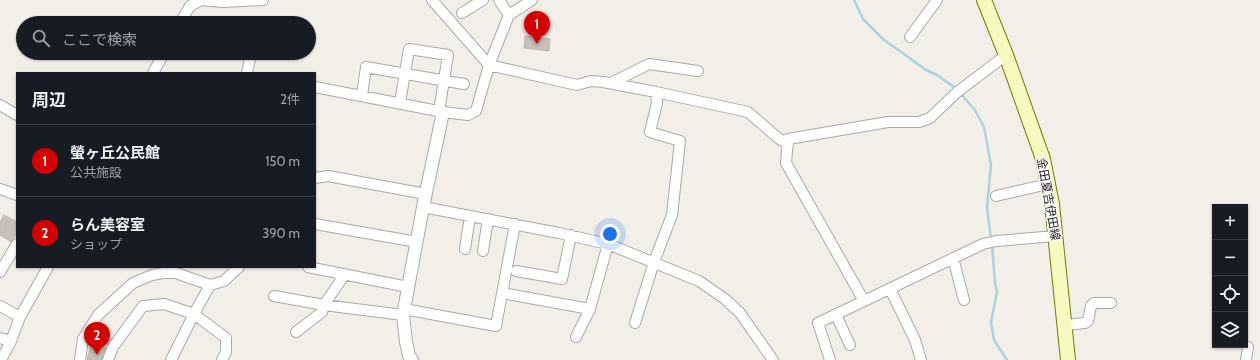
<!DOCTYPE html>
<html lang="ja">
<meta charset="utf-8">
<style>
:root{--surface:#171b24;--page:#242831;--text:#f1f3f6;--muted:#9ea1a6;--line:#363941;--accent:#d40000}
body{margin:0;font-family:Cabin,"Noto Sans JP",sans-serif;background:var(--page);color:var(--text)}
.controls{position:absolute;right:12px;bottom:12px;display:grid;overflow:hidden;border-radius:0px;box-shadow:0 1px 3px #0004}
.controls button{width:36px;height:36px;display:grid;place-items:center;padding:0;border:0;border-bottom:1px solid var(--line);background:var(--surface);color:var(--text);font:20px sans-serif}
.you{position:absolute;left:610px;top:234px;width:14px;height:14px;margin:-10px;border:3px solid #fff;border-radius:50%;background:#1a73e8;box-shadow:0 0 0 6px #1a73e833}
.badge{display:grid;place-items:center;width:26px;height:26px;border-radius:50%;background:var(--accent);color:#fff;font-size:13px;font-weight:700}
.pin{position:absolute;translate:-50% -33px;filter:drop-shadow(0 1px 2px #0008)}
.pin::after{content:'';position:absolute;top:21px;width:14px;height:12px;background:inherit;clip-path:polygon(0 0,100% 0,50% 100%)}
.list{margin:0;padding:0;list-style:none}
h2{display:flex;justify-content:space-between;align-items:center;height:52px;margin:0;padding:0 16px;font-size:17px}
h2 small{font-size:13px;font-weight:400;color:var(--muted)}
.list li{display:grid;grid-template-columns:26px 1fr auto;gap:12px;align-items:center;box-sizing:border-box;height:72px;padding:0 16px;border-top:1px solid var(--line)}
.list b{display:block;font-size:15px;white-space:nowrap}
.list p{margin:0;font-size:13px;white-space:nowrap;color:var(--muted)}
.list em{font-size:13px;font-style:normal;color:var(--muted)}
.icon{flex:none;width:22px;height:22px;fill:none;stroke:currentColor;stroke-width:2;stroke-linecap:round;stroke-linejoin:round}
.map{position:relative;flex:none;width:1260px;height:360px;overflow:hidden}
.search{position:absolute;background:var(--surface);box-shadow:0 1px 3px #0004;left:16px;top:16px;width:300px;height:44px;display:flex;align-items:center;gap:10px;box-sizing:border-box;padding:0 14px;border-radius:22px;color:var(--muted);font-size:15px}
.panel{position:absolute;background:var(--surface);box-shadow:0 1px 3px #0004;left:16px;top:72px;width:300px;height:196px;border-radius:0px}
.map>svg:first-child{display:block}
</style>
<div class="map">
<svg width="1260" height="360" viewBox="0 0 1260 360">
<rect width="100%" height="100%" fill="#f2efe9"/>
<g fill="none" stroke-linecap="round" stroke-linejoin="round">
<path stroke="#aad3df" stroke-width="2.5" d="M854 0 863 19 883 39 926 70 937 75 957 89
M960 93 975 110 984 127 991 165 987 208 991 239
M992 244 995 283 997 292 991 322 994 340 1007 360"/>
</g>
<path fill="#c7bfb8" stroke="#c4b6ab" d="M525 36 550 39 549 51 524 48Z
M4 215 17 222V233L11 242 0 235V222Z
M91 344 106 348 102 360H87Z"/>
<g fill="none" stroke-linecap="round" stroke-linejoin="round">
<g stroke="#a9a9a9" stroke-width="12">
<path id="minor" d="M432 0 489 65 577 85 591 81 603 82 656 92 748 112 778 138 788 144
M499 0 509 15
M462 13 483 0
M180 23 190 6 201 0 223 2 263 0
M910 37 937 0
M153 73 164 53
M247 73 251 53
M611 83 649 64 698 71
M315 87 443 112 468 115 476 111 489 65 509 15 532 0
M362 95 366 67 464 84
M400 103 409 49 448 55 439 111
M0 105 17 115
M315 178 328 176 426 194
M0 189 17 195
M996 196 1048 184
M423 207 559 233 608 244 699 281 725 299 740 313 773 360
M315 224 417 242
M465 249 470 216
M483 251 488 219
M953 258 964 300
M308 267 408 287
M516 271 562 279 571 235
M0 272 17 244
M210 285 194 314 226 338V352L222 360
M890 289 915 340 921 360
M502 293 590 309
M274 296 324 305 403 315
M864 301 786 163 788 139 888 122H919L930 118 956 93 1006 55
M0 306 20 317
M404 309 496 326 515 224
M836 315 850 345
M635 323 654 262 672 215 680 141 650 132 657 103 656 92
M1065 325 1085 323 1088 321 1091 306 1094 303H1111
M296 332 322 312 324 305 345 274
M576 337 590 309 608 244
M0 338 11 341
M1 360 11 341 20 317 48 267
M80 360 83 339 98 315 133 283 152 275 163 273H176L210 285 224 281 239 267
M108 360 113 347 143 306 164 304 194 314 171 360
M830 360 818 323 983 244 996 241 1056 236
M1246 360 1248 347"/>
</g>
<g stroke="#a9a9a9" stroke-width="14">
<path id="tertiary" d="M412 360 409 356 406 342 403 315 423 207 443 112"/>
</g>
<g stroke="#707d05" stroke-width="16">
<path id="secondary" d="M984 0 1006 55 1043 159 1052 204 1068 360"/>
</g>
<use href="#minor" stroke="#fff" stroke-width="10"/>
<use href="#tertiary" stroke="#fff" stroke-width="12"/>
<use href="#secondary" stroke="#f7fabf" stroke-width="14"/>
</g>
<g text-anchor="middle" dominant-baseline="central" stroke-width="3" stroke-linejoin="round" paint-order="stroke">
<g font-size="12" fill="#222" stroke="#fff">
<text transform="translate(1049 199) rotate(80)">金田夏吉伊田線</text>
</g>
</g>
</svg>
<div class="controls">
<button>+</button>
<button>−</button>
<button><svg class="icon" aria-label="locate" viewBox="0 0 24 24"><circle cx="12" cy="12" r="6"/><path d="M12 2v4M12 18v4M2 12h4M18 12h4"/></svg></button>
<button><svg class="icon" aria-label="layers" viewBox="0 0 24 24"><path d="M12 4l9 5-9 5-9-5zM3 14l9 5 9-5"/></svg></button>
</div>
<div class="you"></div>
<div class="pin badge" style="left:537px;top:44px">1</div>
<div class="pin badge" style="left:97px;top:355px">2</div>
<div class="search"><svg class="icon" aria-label="search" viewBox="0 0 24 24"><circle cx="10" cy="10" r="6"/><path d="M15 15l6 6"/></svg>ここで検索</div>
<section class="panel">
<h2>周辺<small>2件</small></h2>
<ul class="list">
<li><span class="badge">1</span><div><b>螢ヶ丘公民館</b><p>公共施設</p></div><em>150 m</em></li>
<li><span class="badge">2</span><div><b>らん美容室</b><p>ショップ</p></div><em>390 m</em></li>
</ul>
</section>
</div>
